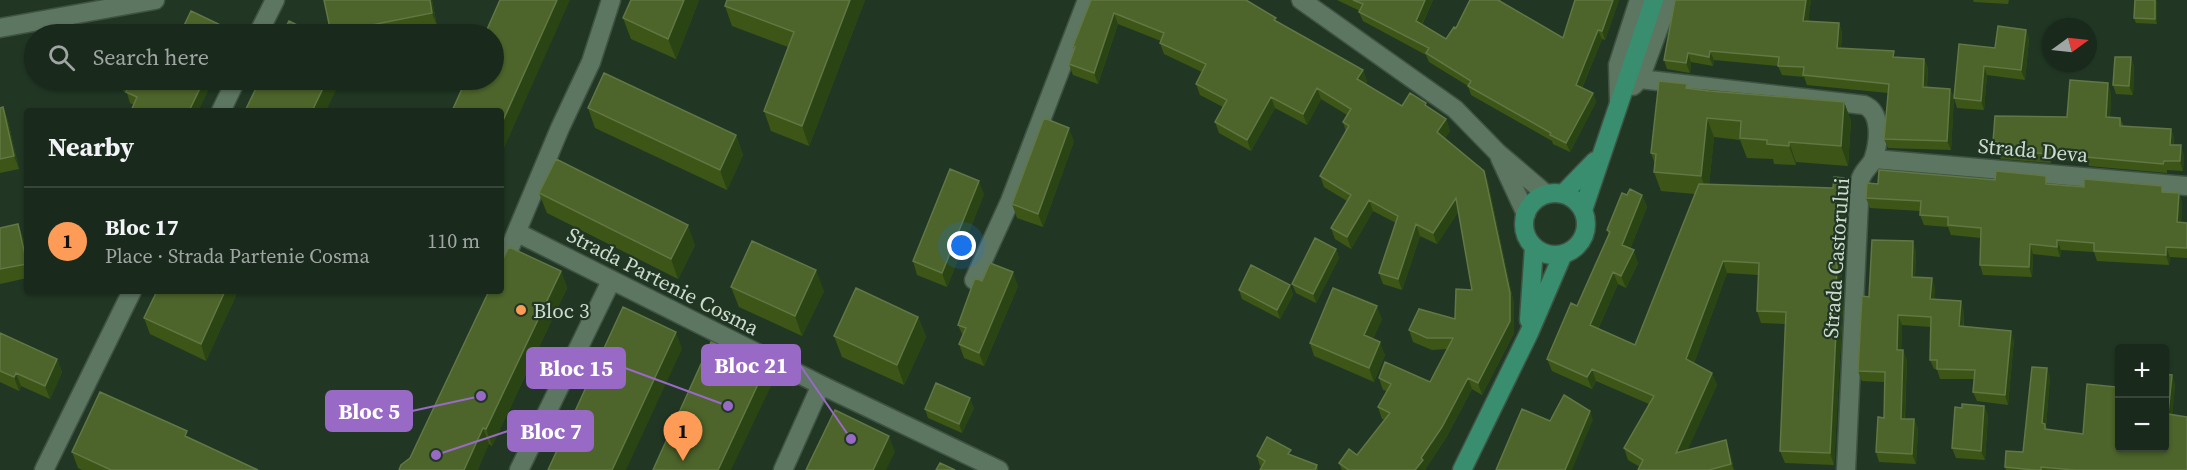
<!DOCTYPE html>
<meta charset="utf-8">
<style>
:root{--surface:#19291b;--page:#263528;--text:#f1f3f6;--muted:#9fa6a3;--line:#37453a;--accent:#fe9c57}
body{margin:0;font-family:"Source Serif 4",serif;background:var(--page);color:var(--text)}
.controls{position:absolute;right:18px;bottom:18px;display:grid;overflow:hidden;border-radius:6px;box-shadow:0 2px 4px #0004}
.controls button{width:54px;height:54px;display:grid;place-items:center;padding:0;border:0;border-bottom:2px solid var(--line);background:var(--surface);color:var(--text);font:30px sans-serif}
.compass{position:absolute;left:2043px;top:18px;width:54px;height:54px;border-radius:50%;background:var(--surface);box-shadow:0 2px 4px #0004;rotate:75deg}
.you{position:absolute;left:962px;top:246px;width:21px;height:21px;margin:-15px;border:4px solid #fff;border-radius:50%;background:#1a73e8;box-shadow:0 0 0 9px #1a73e833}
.badge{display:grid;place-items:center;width:39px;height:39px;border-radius:50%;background:var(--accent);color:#111;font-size:20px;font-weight:700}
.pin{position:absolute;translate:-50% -50px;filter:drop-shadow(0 2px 3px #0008)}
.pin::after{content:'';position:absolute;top:32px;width:21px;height:18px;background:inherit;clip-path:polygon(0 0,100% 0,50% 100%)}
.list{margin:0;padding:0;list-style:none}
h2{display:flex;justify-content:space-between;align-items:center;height:78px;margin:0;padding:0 24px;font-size:26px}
h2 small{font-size:20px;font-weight:400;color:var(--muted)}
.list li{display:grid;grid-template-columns:39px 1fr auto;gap:18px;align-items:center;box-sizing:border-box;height:108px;padding:0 24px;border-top:2px solid var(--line)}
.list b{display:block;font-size:22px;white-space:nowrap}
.list p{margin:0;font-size:20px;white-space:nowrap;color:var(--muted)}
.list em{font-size:20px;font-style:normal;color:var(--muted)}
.icon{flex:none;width:33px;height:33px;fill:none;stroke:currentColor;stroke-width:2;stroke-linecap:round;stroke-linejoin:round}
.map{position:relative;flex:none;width:2187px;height:470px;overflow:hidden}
.search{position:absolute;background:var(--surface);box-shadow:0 2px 4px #0004;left:24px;top:24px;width:480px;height:66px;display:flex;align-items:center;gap:15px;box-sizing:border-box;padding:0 21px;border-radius:33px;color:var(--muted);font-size:22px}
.panel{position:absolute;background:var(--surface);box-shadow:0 2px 4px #0004;left:24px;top:108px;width:480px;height:186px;border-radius:6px}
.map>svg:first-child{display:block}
</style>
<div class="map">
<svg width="2187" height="470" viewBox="0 0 2187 470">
<rect width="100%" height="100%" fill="#213724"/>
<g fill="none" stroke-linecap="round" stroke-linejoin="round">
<g stroke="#3f5343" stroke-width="21">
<path id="minor" d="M1301 0 1455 109 1498 153 1546 194
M0 28 155 0
M258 34 275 0
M1640 79 1864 105C1882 112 1879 141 1874 157 1872 166 1862 170 1860 181L1846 470
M1633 86 1640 79 1669 0
M1619 102 1618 65 1639 0
M221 111 236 80
M1500 158 1526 214
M1874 159 2187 186
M518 233 821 385 999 470
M501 269 560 128 591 62 611 0
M974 280 1010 201 1087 0
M44 470 132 291
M519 470 611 281
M783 470 821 385"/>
</g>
<g stroke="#3f5343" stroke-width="21">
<path id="major" d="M1524 224a31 31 0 1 1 62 0a31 31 0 1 1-62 0Z
M1563 194 1595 161
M1583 210 1654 0
M1529 320 1534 247
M1462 470 1529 333 1563 254"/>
</g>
<use href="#minor" stroke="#5d7661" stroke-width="18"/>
<use href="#major" stroke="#388e6f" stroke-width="18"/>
</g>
<path fill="#3d5617" d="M432 0 437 26 397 34H331V33Z
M699 0 676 59 631 39 623 18Z
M727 0H865L809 146 771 131 764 111 788 47 732 26 725 6Z
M1091 0 1277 22 1363 70 1367 82 1365 84 1402 106 1428 107 1446 119 1450 131 1445 138 1484 171 1488 182 1514 304V333L1482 395 1472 389 1446 438 1426 468V470H1342L1339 463 1357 455 1385 420 1382 419 1378 407 1387 391 1383 390 1379 378 1430 382 1447 349 1432 350 1413 342 1409 330 1455 319 1472 290 1458 212 1437 244 1420 236 1402 290 1383 284 1379 273 1396 223 1373 211 1351 249 1335 239 1331 228 1347 201 1324 187 1320 176 1346 132 1343 122 1347 115 1321 99 1307 125 1275 108 1251 151 1219 133 1215 122 1223 107 1200 95 1196 84 1202 72 1164 54 1160 43 1161 41 1118 24 1098 84 1073 75 1069 64 1074 49 1073 46Z
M1337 0H1433L1422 25 1446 39 1456 28 1470 0H1501L1500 1 1563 38 1619 0 1605 40 1602 39 1582 88 1593 93 1596 102 1570 152 1553 144 1552 141 1471 95 1468 86 1429 62 1426 55 1363 21 1359 12 1360 11Z
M1811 0 1808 21 1839 23 1842 33 1841 48 1896 58 1924 59 1928 68 1927 88 1950 89 1954 98 1951 150 1888 148 1884 139 1888 93 1807 85 1804 77 1782 75 1778 66 1714 60 1713 66 1691 62 1690 73 1667 69 1664 60Z
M1973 0H2009L2008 4 1974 2Z
M2135 0H2156L2157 4V24L2136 23 2134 18Z
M2026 30 2029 39 2025 80 1987 75 1984 110 1957 108 1954 98 1995 48Z
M2131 57 2134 67 2133 95 2116 94 2113 85Z
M117 80H213L198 111H131L134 105 130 103 127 93 124 92 121 85 118 83Z
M1688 88 1844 102 1851 121 1848 166 1796 162V165L1774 164 1773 159 1747 158 1740 140 1714 137 1709 185 1848 190V206H1845L1841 297 1843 303 1834 465 1785 463 1780 451 1785 324 1761 323 1757 311 1758 275 1727 273 1694 363 1712 373 1717 385 1687 450 1730 453 1734 470H1638L1640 467 1628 460 1624 448 1649 404 1596 381 1592 389 1552 371 1547 359 1577 306 1609 235 1607 230 1627 195H1642L1647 207 1630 249 1638 263 1626 288 1618 284 1598 329 1635 345 1695 194 1661 191 1654 172 1655 164 1651 153Z
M2111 93 2110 117 2120 118 2124 127 2171 129 2174 138V145L2184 155 2183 171 2167 170V173L2089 166 2088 162 2051 159V163L2001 159 1998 151H1997L1993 142 2067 117Z
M3 107 8 121 19 169 0 173V108Z
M588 108 736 135 743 155 727 190 595 128Z
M1074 141 1043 227 1017 218 1012 204Z
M1878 184H2050L2084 187 2179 193 2182 203 2181 222 2187 223V258L2170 257 2169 265 2097 261 2094 252 2061 250 2060 257 2033 254 2032 277 1983 275 1980 265 1981 238 1951 235 1948 227 1924 225 1920 215 1921 211 1870 208 1866 198Z
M539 193 695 245 678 279 547 213Z
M984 194 947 287 917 275 913 261Z
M0 228 23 237 27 255V278L0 284Z
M1336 249 1339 258 1316 303 1296 293 1292 284Z
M1916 251 1915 277 1935 287 1934 300 1964 311V327L2014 340 2008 405 1977 401 1973 392 1974 379H1940L1937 369H1934L1930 360 1931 327 1902 325 1901 350 1907 360 1905 419H1914L1918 429 1916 464 1879 462 1876 452 1884 418V382L1862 381 1858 371 1869 297Z
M561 271 567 288 492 446 489 444 410 458Z
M982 281 1018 286 984 366 964 358 959 344 963 336 958 325Z
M1290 285 1293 295 1280 319 1242 299 1239 290Z
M731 287 824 291 802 336 739 307Z
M238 291 206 361 150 334 144 318Z
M918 317 926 337 904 385 842 357 834 336Z
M1382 319 1373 339 1385 355 1374 382 1314 356 1310 343Z
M0 333 57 359 62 372 50 399 21 386 19 391 0 382Z
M2050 377 2046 426 2047 430 2083 434 2116 387 2175 384 2172 415 2187 470H2006L2005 467 2023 452Z
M1984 406 1988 415 1985 460 1956 458 1952 448 1962 408Z
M974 408 962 433 928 418 925 409Z
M189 438 258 470H82L78 468 72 452Z
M1257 456H1293L1317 465 1318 470H1260L1262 467 1260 466Z"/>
<path fill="#2b4414" d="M430 0H432L437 26 432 13Z
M557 0H570L501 155V125Z
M684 0H699L676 59 668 39Z
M850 0H865L809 146 802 126Z
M1425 0H1433L1419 30 1416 21Z
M1613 0H1619L1605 40 1602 31Z
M1806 0H1811L1807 30 1803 21Z
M2155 0 2157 4V24L2155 19Z
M1114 13 1118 24 1098 84 1094 73Z
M1839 23 1842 33 1840 57 1837 48Z
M1598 30 1602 39 1579 94 1576 85Z
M2026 30 2029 39 2025 80 2021 70Z
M1710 51 1714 60 1713 66 1709 57Z
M1688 53 1691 62 1690 73 1686 63Z
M2131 57 2134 67 2133 95 2129 86Z
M1924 59 1928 68 1926 97 1923 87Z
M1984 66 1987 75 1984 110 1981 101Z
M1363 70 1367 82 1361 90 1357 79Z
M204 80H213L198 111H189Z
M327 80H341L326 111H312Z
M2108 83 2111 93 2109 126 2106 117Z
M1317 88 1321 99 1307 125 1303 114Z
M1950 89 1954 98 1951 150 1947 141Z
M1593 93 1596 102 1570 152 1566 143Z
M1271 97 1275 108 1251 151 1247 140Z
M1844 102 1851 121 1848 166 1841 146Z
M3 107 8 121 19 169 14 156Z
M1707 118 1714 137 1708 196 1701 176Z
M1446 119 1450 131 1441 144 1437 132Z
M1069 128 1074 141 1043 227 1038 214Z
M2171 129 2174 138 2173 154 2170 145Z
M736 135 743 155 727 190 720 170Z
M1789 142 1796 162V165L1789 146Z
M2181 145 2184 155 2183 171 2180 161Z
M2048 149 2051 159V163L2048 154Z
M1484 171 1488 182 1514 304V333L1482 395 1478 383Z
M1844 178 1848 190V206L1843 194Z
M979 181 984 194 947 287 942 273Z
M2179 193 2182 203 2181 232 2177 222Z
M1840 194 1845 206 1841 297 1843 303 1834 465 1830 453Z
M1642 195 1647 207 1627 257 1622 245Z
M1456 198 1460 209 1437 244 1433 233Z
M1369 200 1373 211 1351 249 1347 237Z
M18 224 23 237 27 255V265Z
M1416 224 1420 236 1402 290 1398 279Z
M688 225 695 245 678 279 671 259Z
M2057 240 2061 250 2060 257 2057 247Z
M1913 241 1916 251 1915 286 1912 277Z
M2030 244 2033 254 2032 277 2029 267Z
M2166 247 2170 257 2169 265 2166 255Z
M1336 249 1339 258 1316 303 1313 294Z
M1634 250 1638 263 1626 288 1621 276Z
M1723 261 1727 273 1691 371 1686 359Z
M816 270 824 291 802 336 795 316Z
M561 271 567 288 492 446 486 429Z
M1013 272 1018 286 984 366 979 353Z
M1613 272 1618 284 1594 337 1590 325Z
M1932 278 1935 287 1934 309 1930 299Z
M1290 285 1293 295 1280 319 1277 310Z
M225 291H238L206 361 201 344Z
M1961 301 1964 311 1963 336 1959 326Z
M1377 306 1382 319 1369 348 1364 335Z
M1898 315 1902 325 1901 360 1897 350Z
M918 317 926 337 904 385 897 365Z
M2011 331 2014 340 2008 405 2005 395Z
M676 332 682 349 626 470H612Z
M1380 342 1385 355 1374 382 1369 368Z
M1903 350 1907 360 1904 428 1901 419Z
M57 359 62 372 50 399 45 386Z
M766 367 772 384 731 470H718Z
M2047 368 2050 377 2046 426 2049 433 2048 439 2042 423Z
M1592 369 1596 381 1592 389 1587 377Z
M16 373 21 386 19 391 14 377Z
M1712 373 1717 385 1681 465 1676 453Z
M2172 375 2175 384 2172 423 2168 414Z
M1468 378 1472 389 1446 438 1426 468V470H1415Z
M970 398 974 408 962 433 959 424Z
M1984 406 1988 415 1985 460 1981 451Z
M1590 411 1593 420 1572 470H1565Z
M1914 419 1918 429 1916 464 1912 454Z
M483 428 489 444 478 470H464Z
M889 436 895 452 886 470H873Z
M1726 440 1730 453 1734 470 1731 464Z"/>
<path fill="#4d642b" stroke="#617744" stroke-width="1.5" d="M324 0H430L432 13 331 33Z
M500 0H557L501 125V111H452L466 80H494V34H485Z
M631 0H684L668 39 623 18Z
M727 0H850L802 126 764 111 794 32 725 6Z
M1091 0H1246L1276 18 1274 20 1363 70 1357 79 1402 106 1410 93 1426 103 1425 105 1446 119 1437 132 1484 171 1510 293V321L1478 383 1468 378 1442 427 1421 458 1423 460 1415 470H1349L1339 463 1349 449 1357 455 1390 413 1378 407 1391 384 1379 378 1385 362 1430 382 1453 338H1427L1409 330 1419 309 1455 319 1456 289 1472 290 1456 198 1433 233 1416 224 1398 279 1379 273 1398 216 1369 200 1347 237 1331 228 1351 195 1320 176 1349 126 1343 122 1351 109 1317 88 1303 114 1271 97 1247 140 1215 122 1227 100 1196 84 1206 64 1160 43 1164 33 1114 13 1094 73 1069 64 1075 47 1073 46Z
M1353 0H1425L1416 21 1446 39 1454 27 1456 28 1470 0H1498L1563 38 1575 0H1613L1602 31 1598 30 1576 85 1593 93 1566 143 1550 135 1551 133 1468 86 1471 81 1426 53 1429 48 1359 12 1363 4Z
M1675 0H1806L1803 21 1839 23 1837 48 1894 51 1893 57 1924 59 1923 87 1950 89 1947 141 1884 139 1889 84 1803 75 1804 67 1778 66 1779 57 1710 51 1709 57 1688 53 1686 63 1664 60Z
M2135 0H2155V19L2134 18Z
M191 11 229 29 226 34H180Z
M289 21 315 34H282Z
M1998 26 2026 30 2021 70 1984 66 1981 101 1954 98 1959 44 1995 48Z
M121 29 133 34H118Z
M2115 57H2131L2129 86 2113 85Z
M604 73 736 135 720 170 588 108Z
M121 80H204L189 111H131L137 97 126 92 129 85 120 81Z
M260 80H327L312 111H245Z
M2070 80 2108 83 2106 117 2120 118V126L2171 129 2170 145H2181L2180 161H2164L2163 164 2086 157V152L2048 149V154L1997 149 1998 142H1993L1995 116 2067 117Z
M1659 81 1687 84 1686 88 1709 91 1844 102 1841 146 1789 142V146L1767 144V140L1740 138 1741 121 1707 118 1701 176 1654 172 1656 154 1651 153Z
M3 107 14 156 0 159V108Z
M1044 118 1069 128 1038 214 1012 204Z
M556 159 688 225 671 259 539 193Z
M950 169 979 181 942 273 913 261Z
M1879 170 1995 180 1996 171 2046 176V184L2084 187V179L2162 186V192L2179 193 2177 222 2187 223V248L2166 247V255L2094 251V243L2057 240V247L2030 244 2029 267 1980 265 1981 228 1948 225V217L1920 215 1921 201 1866 198 1867 183 1878 184Z
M1834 177 1844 178 1843 194H1840L1836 291H1838L1830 453 1780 451 1786 312 1757 311 1759 263 1723 261 1686 359 1712 373 1676 453 1726 440 1731 464 1709 470H1638L1643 460 1624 448 1654 396 1592 369 1587 377 1547 359 1571 303 1577 306 1610 232 1607 230 1622 193 1627 195 1630 189 1642 195 1622 245 1634 250 1621 276 1613 272 1590 325 1635 345 1699 184 1833 188Z
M18 224 27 264 0 269V228Z
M1315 238 1336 249 1313 294 1292 284Z
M1872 240 1913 241 1912 277 1932 278 1930 299 1961 301 1959 326 2011 331 2005 395 1973 392 1975 370 1937 369V360H1930L1931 317 1898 315 1897 350H1903L1901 419H1914L1912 454 1876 452 1878 417 1884 418 1885 372 1858 371 1862 296 1869 297Z
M752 241 816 270 795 316 731 287Z
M509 247 561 271 486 429 483 428 464 470H399L401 465 410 458 489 291H501V262L502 261Z
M990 263 1013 272 979 353 959 344 966 328 958 325 975 278 982 281Z
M1251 265 1290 285 1277 310 1239 290Z
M856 288 918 317 897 365 834 336Z
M1333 288 1377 306 1364 335 1380 342 1369 368 1310 343Z
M157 291H225L201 344 144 318Z
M623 307 676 332 612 470H548Z
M0 333 57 359 45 386 16 373 14 377 0 371Z
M711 342 766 367 718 470H653Z
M2032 367 2047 368 2042 423 2045 424V429L2083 434 2087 384 2116 387 2117 370H2120V447H2164V374L2172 375 2168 414 2187 417V470H2074L2041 467V470H2034L2005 467 2006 451 2023 452Z
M936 383 970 398 959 424 925 409Z
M100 392 187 431 185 436 258 470H111L72 452Z
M1564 395 1590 411 1565 470H1496L1522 409 1550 421Z
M1962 404 1984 406 1981 451 1952 448 1955 407 1962 408Z
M835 410 889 436 873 470H806Z
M1267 437 1291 450 1288 454 1317 465 1315 470H1260L1265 461 1257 456Z
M940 463 955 470H936Z"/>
<circle fill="#fe9c57" stroke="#213724" stroke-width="2" cx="521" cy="310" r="6"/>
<g text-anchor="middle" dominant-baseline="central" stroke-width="4.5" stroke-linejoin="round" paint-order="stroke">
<g font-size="21" fill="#cedbcf" stroke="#213724">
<text transform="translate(2033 150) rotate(5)">Strada Deva</text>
<text transform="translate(1836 258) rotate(-86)">Strada Castorului</text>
<text transform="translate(663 281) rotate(27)">Strada Partenie Cosma</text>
</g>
<g font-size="21" fill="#cedbcf" stroke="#213724" text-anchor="start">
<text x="533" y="310">Bloc 3</text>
</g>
</g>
<path fill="none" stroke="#9869c5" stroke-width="2" d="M851 439L800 365M728 406L625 368M481 396L412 411M436 455L508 431"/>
<g fill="#9869c5" stroke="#213724" stroke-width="2">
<circle cx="851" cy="439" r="6"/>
<circle cx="728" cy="406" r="6"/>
<circle cx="481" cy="396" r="6"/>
<circle cx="436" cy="455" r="6"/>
</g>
<g fill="#9869c5" stroke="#9869c5" stroke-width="2">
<rect x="702" y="345" width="98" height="40" rx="6"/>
<rect x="527" y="348" width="98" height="40" rx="6"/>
<rect x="326" y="391" width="86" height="40" rx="6"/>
<rect x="508" y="411" width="85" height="40" rx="6"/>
</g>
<g font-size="22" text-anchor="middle" font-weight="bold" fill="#fff">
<text x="751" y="373">Bloc 21</text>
<text x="576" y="376">Bloc 15</text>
<text x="369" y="419">Bloc 5</text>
<text x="551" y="439">Bloc 7</text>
</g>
</svg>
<div class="controls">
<button>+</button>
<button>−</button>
</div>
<svg class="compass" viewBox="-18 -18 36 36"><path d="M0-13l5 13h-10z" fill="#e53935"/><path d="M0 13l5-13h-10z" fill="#9fa6a3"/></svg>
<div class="you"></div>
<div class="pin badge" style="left:683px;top:461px">1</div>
<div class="search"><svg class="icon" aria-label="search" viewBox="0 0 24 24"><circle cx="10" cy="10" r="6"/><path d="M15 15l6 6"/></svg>Search here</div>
<section class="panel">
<h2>Nearby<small></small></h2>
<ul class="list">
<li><span class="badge">1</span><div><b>Bloc 17</b><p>Place · Strada Partenie Cosma</p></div><em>110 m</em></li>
</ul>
</section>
</div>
